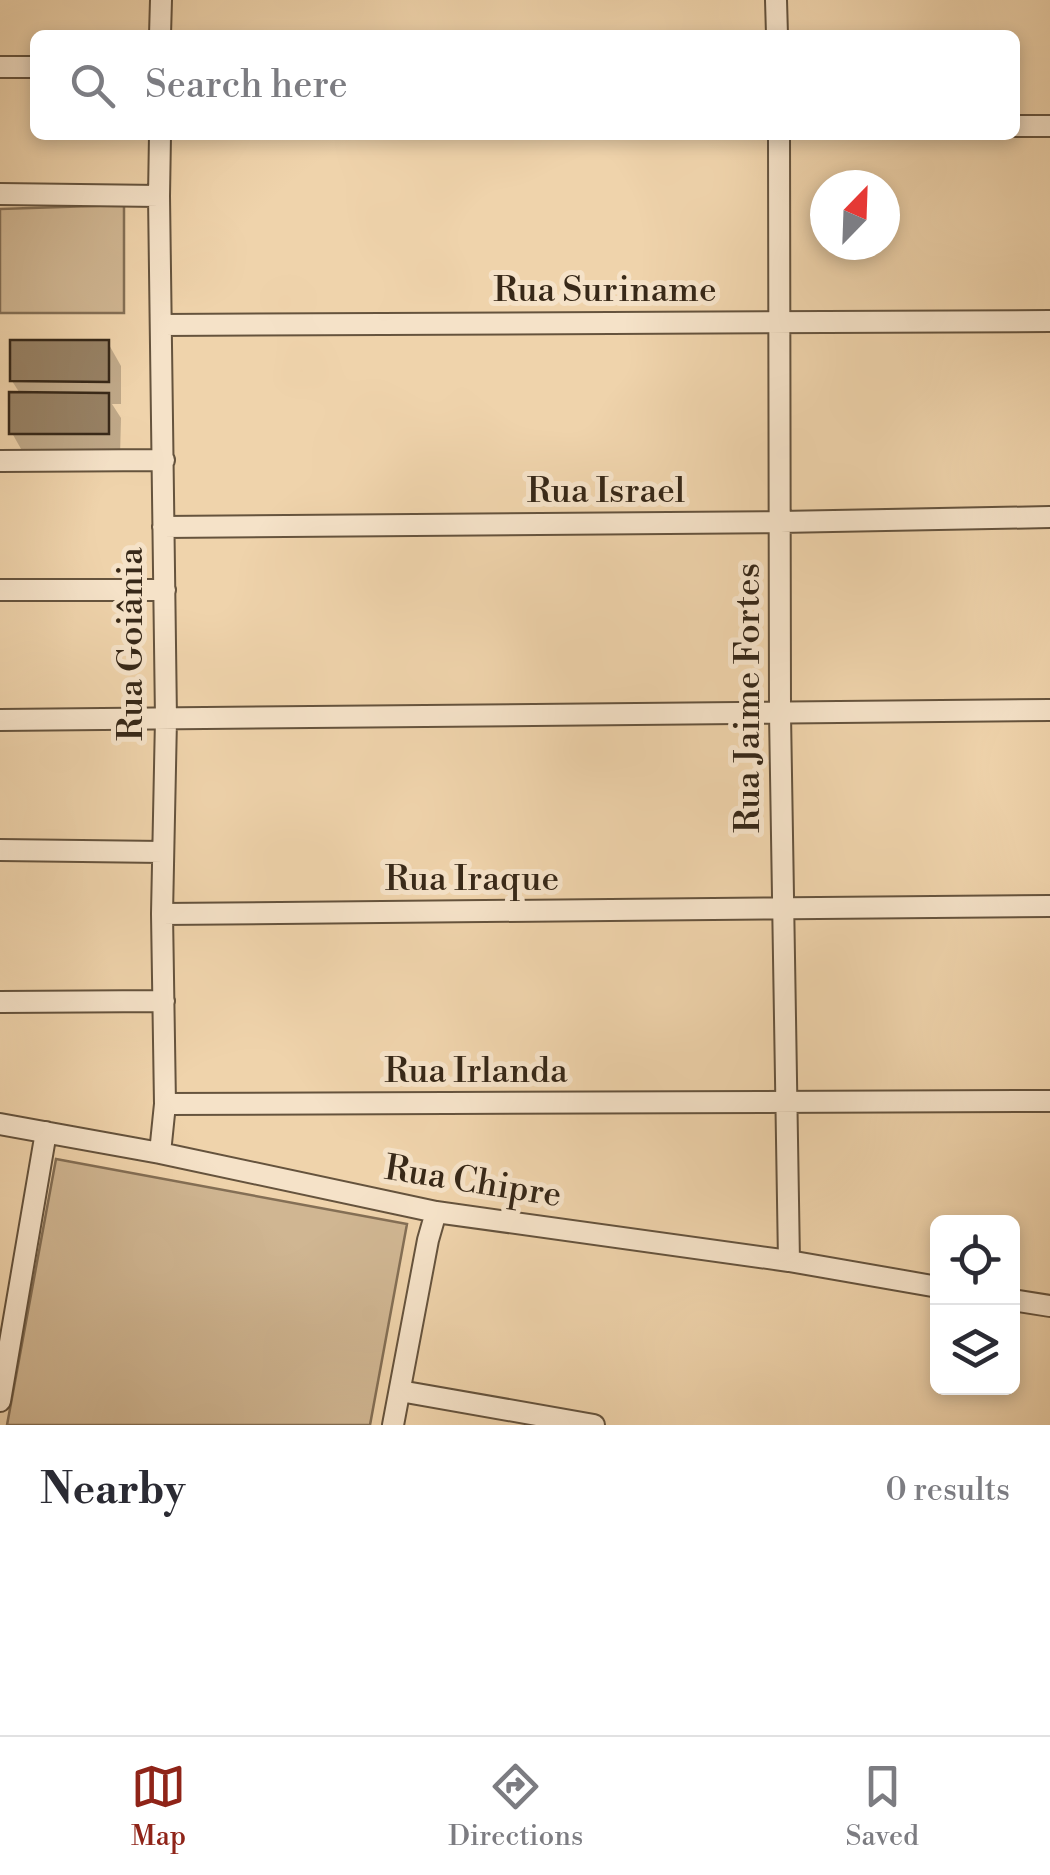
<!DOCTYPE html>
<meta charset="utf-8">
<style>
:root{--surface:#fff;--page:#f7f7f7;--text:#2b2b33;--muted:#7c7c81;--line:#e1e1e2;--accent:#8f2418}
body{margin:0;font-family:"Libre Bodoni",serif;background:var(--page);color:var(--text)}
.controls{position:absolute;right:30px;bottom:30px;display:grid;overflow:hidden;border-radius:15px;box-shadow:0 5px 15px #0003}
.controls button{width:90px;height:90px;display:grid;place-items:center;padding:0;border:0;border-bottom:2px solid var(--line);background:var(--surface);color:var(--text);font:50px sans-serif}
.compass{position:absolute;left:810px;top:170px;width:90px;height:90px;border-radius:50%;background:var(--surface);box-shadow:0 5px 15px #0003;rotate:23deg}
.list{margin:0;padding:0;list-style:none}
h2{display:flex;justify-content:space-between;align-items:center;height:130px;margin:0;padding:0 40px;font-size:42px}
h2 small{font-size:32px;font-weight:400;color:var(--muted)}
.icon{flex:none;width:55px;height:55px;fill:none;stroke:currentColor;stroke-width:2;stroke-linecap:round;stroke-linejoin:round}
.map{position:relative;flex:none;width:1050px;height:1425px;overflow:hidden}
.search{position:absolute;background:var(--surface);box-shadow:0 5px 15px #0003;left:30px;right:30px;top:30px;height:110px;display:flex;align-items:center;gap:25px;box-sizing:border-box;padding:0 35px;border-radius:15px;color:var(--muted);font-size:38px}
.sheet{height:310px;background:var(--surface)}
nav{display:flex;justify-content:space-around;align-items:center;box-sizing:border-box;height:140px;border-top:2px solid var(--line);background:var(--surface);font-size:28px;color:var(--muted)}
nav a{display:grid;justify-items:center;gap:5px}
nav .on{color:var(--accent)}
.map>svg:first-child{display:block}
</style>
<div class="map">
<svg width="1050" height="1425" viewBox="0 0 1050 1425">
<rect width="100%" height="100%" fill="#efd3ab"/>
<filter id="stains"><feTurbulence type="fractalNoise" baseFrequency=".002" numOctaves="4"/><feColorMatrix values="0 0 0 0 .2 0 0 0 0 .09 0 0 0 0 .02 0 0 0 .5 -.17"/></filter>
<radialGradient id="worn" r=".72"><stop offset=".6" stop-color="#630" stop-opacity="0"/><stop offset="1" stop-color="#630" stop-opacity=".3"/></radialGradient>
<path fill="#d0b692" stroke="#846f55" stroke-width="2.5" d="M124 205V313H0V209Z
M56 1159 407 1224 370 1425H7Z"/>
<path fill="#0003" d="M108 343 121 366V404H112L121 418 120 457 25 456 12 433 21 395 12 381Z"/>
<path fill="#978164" stroke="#372818" stroke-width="2.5" d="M10 340H109V382L10 381Z
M9 392 109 393V434H9Z"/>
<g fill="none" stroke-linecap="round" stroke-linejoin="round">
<g stroke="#65533d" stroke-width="24">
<path id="minor" d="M776 0 777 35
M160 35 161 0
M0 67H35
M1015 126H1050
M779 135 780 714 789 1261
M0 194 159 196
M161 325 1050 321
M0 461 164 460
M163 527 780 522 1050 517
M0 590H165
M0 720 1050 710
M0 850 163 852
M162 914 1050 906
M0 1002 164 1001
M165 1104 1050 1101
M0 1124 160 1153 436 1212 789 1261 938 1287
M160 1153 165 1104 162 914 166 719 159 196 160 135
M1012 1300 1050 1306
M400 1391 594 1425
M0 1401 46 1132
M393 1425 428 1240 436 1212"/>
</g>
<use href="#minor" stroke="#f5e2c8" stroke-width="20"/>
</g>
<g text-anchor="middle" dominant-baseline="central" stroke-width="10" stroke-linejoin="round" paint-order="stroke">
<g font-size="35" fill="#372818" stroke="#f5e2c8">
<text x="605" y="290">Rua Suriname</text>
<text x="606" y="491">Rua Israel</text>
<text transform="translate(131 644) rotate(-90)">Rua Goiânia</text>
<text transform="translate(748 698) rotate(-90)">Rua Jaime Fortes</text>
<text x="472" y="879">Rua Iraque</text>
<text x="476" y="1071">Rua Irlanda</text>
<text transform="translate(473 1182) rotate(9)">Rua Chipre</text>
</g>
</g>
<rect width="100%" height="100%" filter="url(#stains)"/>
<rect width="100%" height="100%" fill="url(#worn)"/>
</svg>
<div class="controls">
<button><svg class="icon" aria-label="locate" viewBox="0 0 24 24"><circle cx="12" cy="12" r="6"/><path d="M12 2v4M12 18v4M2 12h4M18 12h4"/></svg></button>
<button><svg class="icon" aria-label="layers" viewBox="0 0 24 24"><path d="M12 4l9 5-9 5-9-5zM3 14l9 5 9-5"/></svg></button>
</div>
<svg class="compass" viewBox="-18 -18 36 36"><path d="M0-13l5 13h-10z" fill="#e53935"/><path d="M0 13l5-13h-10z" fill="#7c7c81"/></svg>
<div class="search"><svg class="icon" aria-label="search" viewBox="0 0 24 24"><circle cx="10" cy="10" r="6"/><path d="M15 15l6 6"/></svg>Search here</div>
</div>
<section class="sheet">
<h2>Nearby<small>0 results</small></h2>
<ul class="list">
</ul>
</section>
<nav>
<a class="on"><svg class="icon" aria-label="map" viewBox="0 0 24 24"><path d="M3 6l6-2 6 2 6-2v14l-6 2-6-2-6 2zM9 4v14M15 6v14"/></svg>Map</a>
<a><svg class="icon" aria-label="directions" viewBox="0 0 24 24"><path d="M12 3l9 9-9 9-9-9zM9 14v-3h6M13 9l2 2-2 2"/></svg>Directions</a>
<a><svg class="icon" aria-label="saved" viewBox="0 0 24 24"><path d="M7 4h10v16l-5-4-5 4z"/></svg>Saved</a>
</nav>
